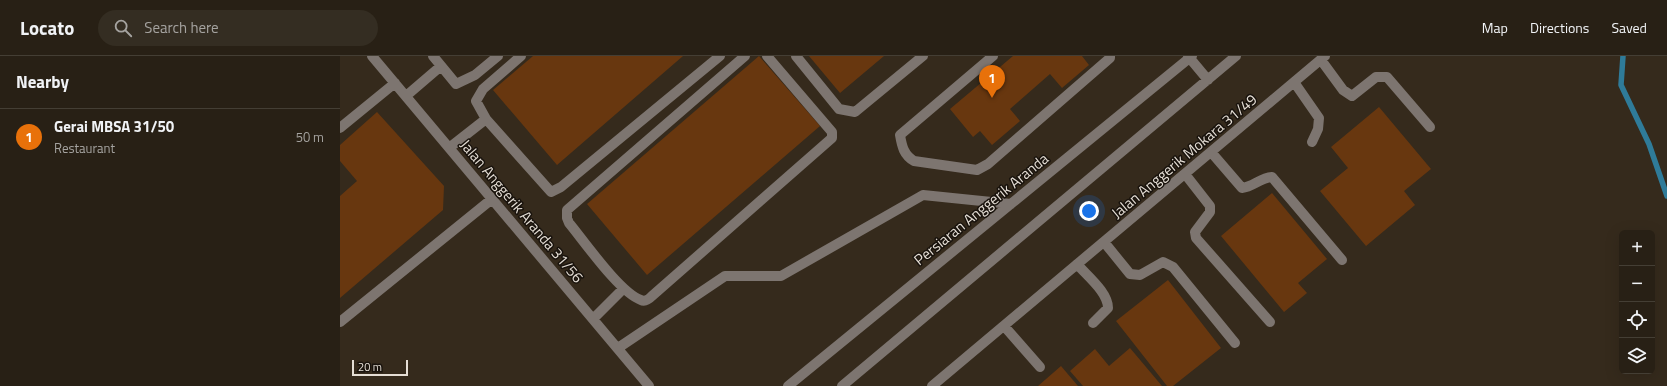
<!DOCTYPE html>
<meta charset="utf-8">
<style>
:root{--surface:#282015;--page:#342d22;--text:#f1f3f6;--muted:#a5a3a0;--line:#443e34;--accent:#54cdc7}
body{margin:0;font-family:"Titillium Web",sans-serif;background:var(--page);color:var(--text)}
.controls{position:absolute;right:12px;bottom:12px;display:grid;overflow:hidden;border-radius:6px;box-shadow:0 4px 16px #0002}
.controls button{width:36px;height:36px;display:grid;place-items:center;padding:0;border:0;border-bottom:1px solid var(--line);background:var(--surface);color:var(--text);font:20px sans-serif}
.scale{position:absolute;left:12px;bottom:10px;width:56px;box-sizing:border-box;padding-left:4px;border:2px solid #e5ded5;border-top:0;font-size:11px;line-height:14px;white-space:nowrap;color:#e5ded5;-webkit-text-stroke:3px #19130d;paint-order:stroke}
.you{position:absolute;left:749px;top:155px;width:14px;height:14px;margin:-10px;border:3px solid #fff;border-radius:50%;background:#1a73e8;box-shadow:0 0 0 6px #1a73e833}
.badge{display:grid;place-items:center;width:26px;height:26px;border-radius:50%;background:var(--accent);color:#fff;font-size:13px;font-weight:700}
.pin{position:absolute;translate:-50% -33px;filter:drop-shadow(0 1px 2px #0008)}
.pin::after{content:'';position:absolute;top:21px;width:14px;height:12px;background:inherit;clip-path:polygon(0 0,100% 0,50% 100%)}
.list{margin:0;padding:0;list-style:none}
h2{display:flex;justify-content:space-between;align-items:center;height:52px;margin:0;padding:0 16px;font-size:17px}
h2 small{font-size:13px;font-weight:400;color:var(--muted)}
.list li{display:grid;grid-template-columns:26px 1fr auto;gap:12px;align-items:center;box-sizing:border-box;height:56px;padding:0 16px;border-top:1px solid var(--line)}
.list b{display:block;font-size:15px;white-space:nowrap}
.list p{margin:0;font-size:13px;white-space:nowrap;color:var(--muted)}
.list em{font-size:13px;font-style:normal;color:var(--muted)}
.icon{flex:none;width:22px;height:22px;fill:none;stroke:currentColor;stroke-width:2;stroke-linecap:round;stroke-linejoin:round}
.map{position:relative;flex:none;width:1327px;height:330px;overflow:hidden}
header{display:flex;align-items:center;gap:24px;box-sizing:border-box;height:56px;padding:0 20px;background:var(--surface);border-bottom:1px solid var(--line)}
header strong{font-size:19px}
nav{display:flex;gap:22px;margin-inline-start:auto;font-size:14px}
.search{width:280px;height:36px;background:var(--page);display:flex;align-items:center;gap:10px;box-sizing:border-box;padding:0 14px;border-radius:22px;color:var(--muted);font-size:15px}
main{display:flex}
aside{flex:1;background:var(--surface)}
.map>svg:first-child{display:block}
</style>
<header>
<strong>Locato</strong>
<div class="search"><svg class="icon" aria-label="search" viewBox="0 0 24 24"><circle cx="10" cy="10" r="6"/><path d="M15 15l6 6"/></svg>Search here</div>
<nav><a>Map</a><a>Directions</a><a>Saved</a></nav>
</header>
<main>
<aside>
<h2>Nearby<small></small></h2>
<ul class="list">
<li><span class="badge" style="background:#e8710a">1</span><div><b>Gerai MBSA 31/50</b><p>Restaurant</p></div><em>50 m</em></li>
</ul>
</aside>
<div class="map">
<svg width="1327" height="330" viewBox="0 0 1327 330">
<rect width="100%" height="100%" fill="#352a1c"/>
<g fill="none" stroke-linecap="round" stroke-linejoin="round">
<path stroke="#2f7b99" stroke-width="5.5" d="M1283 0 1281 29 1309 88 1327 140"/>
</g>
<path fill="#68370f" d="M193 0H343L217 109 153 34Z
M419 0 480 70 307 219 247 148Z
M469 0H544L500 37Z
M673 0H742L749 9 722 32 710 18 670 53 680 65 652 89 640 75 633 81 610 53Z
M1039 51 1091 113 1064 135 1075 149 1026 190 980 135 1008 112 991 91Z
M37 56 104 130 103 154 0 242V140L17 125 0 105V89Z
M932 137 987 203 958 227 967 237 944 256 881 180Z
M828 224 881 292 833 330H827L776 265Z
M790 292 822 330H743L730 315 755 293 769 310Z
M721 310 738 330H698Z"/>
<g fill="none" stroke-linecap="round" stroke-linejoin="round">
<path stroke="#7d7570" stroke-width="10" d="M32 0 309 330
M93 0 116 28 135 19 158 0
M181 0 143 33 136 45 146 63 211 136 221 131 380 0
M405 0 227 154V162L229 167C244 185 280 237 301 244 305 246 309 243 312 240L492 82V76L427 0
M456 0 499 53 515 56 583 0
M653 0 560 79C562 91 564 99 574 105L637 114 648 108 770 2V0
M848 0 868 24
M981 4 1003 34 1012 40 1036 21H1047L1090 71
M954 26 979 62 978 73 972 86
M66 40 101 10
M0 72 55 27
M109 92 146 63
M871 96 902 132C913 131 920 122 932 121L1002 204
M845 118 870 150V156L855 176 856 182 930 266
M764 186 790 218 800 219 823 206 833 211 895 287
M737 208C747 220 768 236 768 252L753 267
M253 263 283 233
M0 266 152 143
M664 270 700 311
M278 292 385 220H441L583 139 671 148
M448 330 852 0
M502 330 896 0
M592 330 985 0"/>
</g>
<g text-anchor="middle" dominant-baseline="central" stroke-width="3" stroke-linejoin="round" paint-order="stroke">
<g font-size="15" fill="#e5ded5" stroke="#19130d">
<text transform="translate(844 100) rotate(-40)">Jalan Anggerik Mokara 31/49</text>
<text transform="translate(641 153) rotate(-39)">Persiaran Anggerik Aranda</text>
<text transform="translate(182 155) rotate(50)">Jalan Anggerik Aranda 31/56</text>
</g>
</g>
</svg>
<div class="controls">
<button>+</button>
<button>−</button>
<button><svg class="icon" aria-label="locate" viewBox="0 0 24 24"><circle cx="12" cy="12" r="6"/><path d="M12 2v4M12 18v4M2 12h4M18 12h4"/></svg></button>
<button><svg class="icon" aria-label="layers" viewBox="0 0 24 24"><path d="M12 4l9 5-9 5-9-5zM3 14l9 5 9-5"/></svg></button>
</div>
<div class="scale">20 m</div>
<div class="you"></div>
<div class="pin badge" style="left:652px;top:42px;background:#e8710a">1</div>
</div>
</main>
